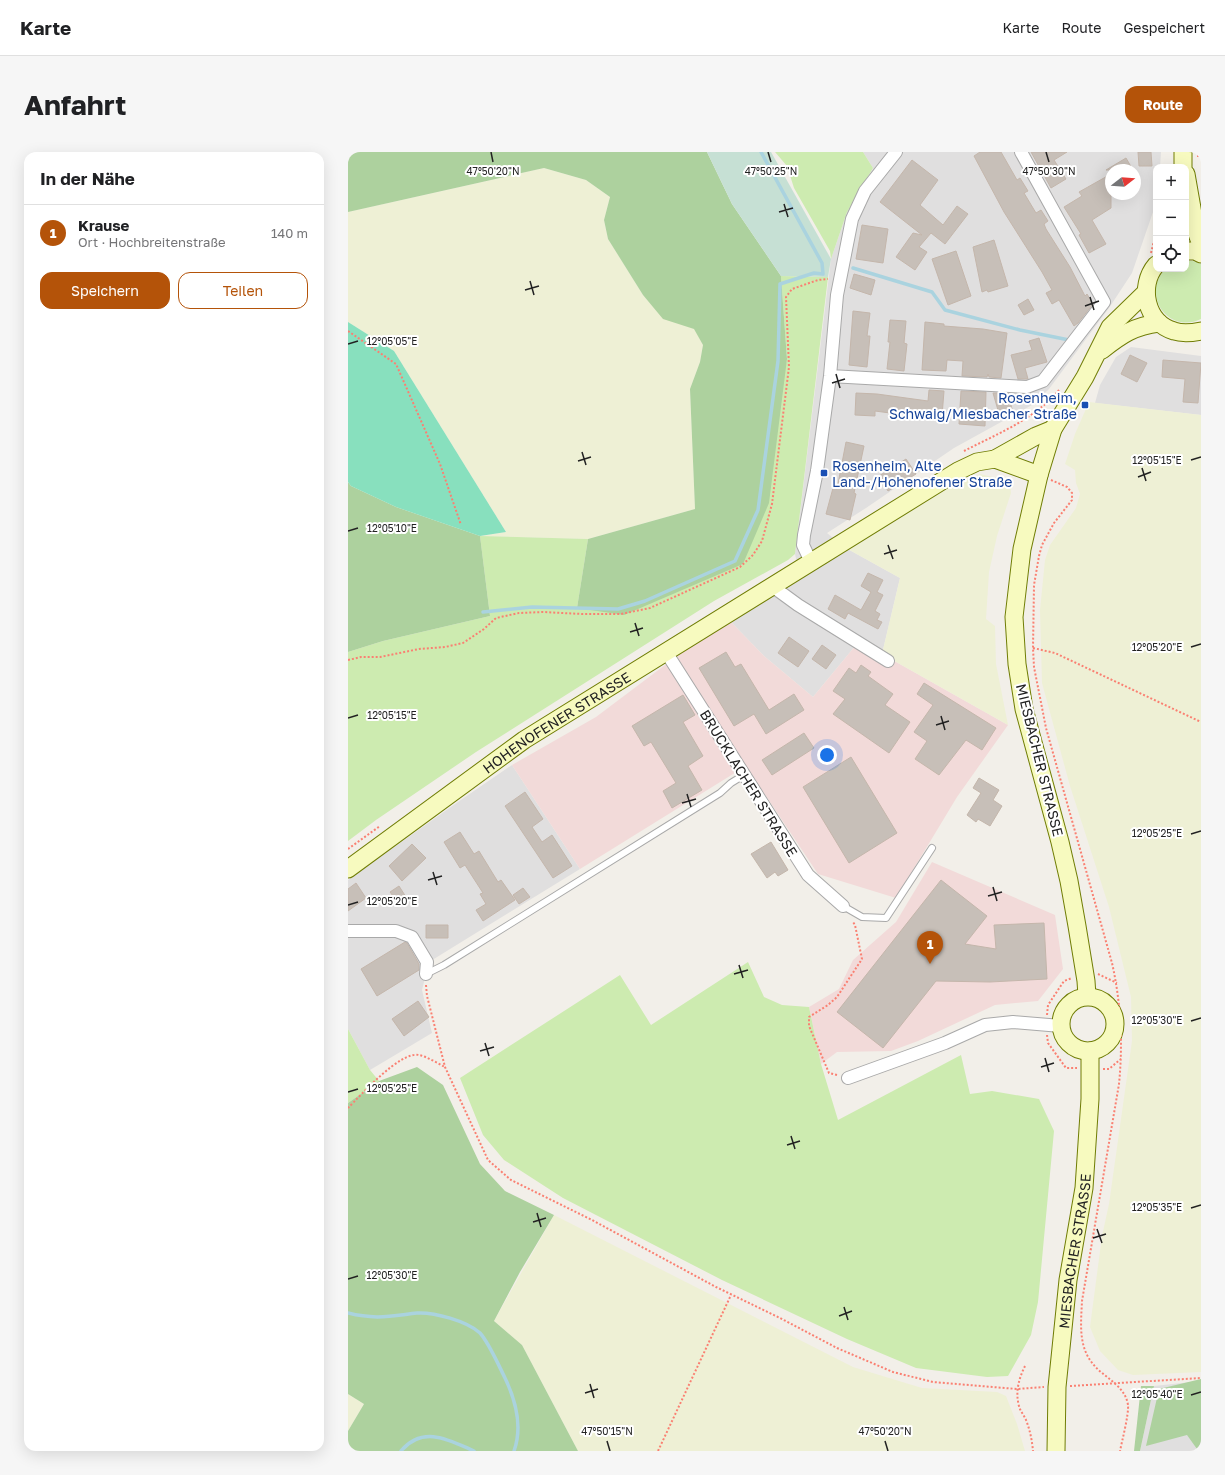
<!DOCTYPE html>
<html lang="de">
<meta charset="utf-8">
<style>
:root{--surface:#fff;--page:#f6f6f6;--text:#202124;--muted:#757577;--line:#e0e0e0;--accent:#b45309}
body{margin:0;font-family:"Golos Text",sans-serif;background:var(--page);color:var(--text)}
.controls{position:absolute;right:12px;top:12px;display:grid;overflow:hidden;border-radius:8px;box-shadow:0 4px 16px #0002}
.controls button{width:36px;height:36px;display:grid;place-items:center;padding:0;border:0;border-bottom:1px solid var(--line);background:var(--surface);color:var(--text);font:20px sans-serif}
.compass{position:absolute;left:757px;top:12px;width:36px;height:36px;border-radius:50%;background:var(--surface);box-shadow:0 4px 16px #0002;rotate:73deg}
.you{position:absolute;left:479px;top:603px;width:14px;height:14px;margin:-10px;border:3px solid #fff;border-radius:50%;background:#1a73e8;box-shadow:0 0 0 6px #1a73e833}
.badge{display:grid;place-items:center;width:26px;height:26px;border-radius:50%;background:var(--accent);color:#fff;font-size:13px;font-weight:700}
.pin{position:absolute;translate:-50% -33px;filter:drop-shadow(0 1px 2px #0008)}
.pin::after{content:'';position:absolute;top:21px;width:14px;height:12px;background:inherit;clip-path:polygon(0 0,100% 0,50% 100%)}
.list{margin:0;padding:0;list-style:none}
h2{display:flex;justify-content:space-between;align-items:center;height:52px;margin:0;padding:0 16px;font-size:17px}
h2 small{font-size:13px;font-weight:400;color:var(--muted)}
.list li{display:grid;grid-template-columns:26px 1fr auto;gap:12px;align-items:center;box-sizing:border-box;height:56px;padding:0 16px;border-top:1px solid var(--line)}
.list b{display:block;font-size:15px;white-space:nowrap}
.list p{margin:0;font-size:13px;white-space:nowrap;color:var(--muted)}
.list em{font-size:13px;font-style:normal;color:var(--muted)}
.actions{display:flex;gap:8px;padding:12px 16px}
.actions a{flex:1;padding:9px 0;border:1px solid var(--accent);border-radius:12px;text-align:center;font-size:14px;color:var(--accent)}
.actions .main{background:var(--accent);color:#fff}
.icon{flex:none;width:22px;height:22px;fill:none;stroke:currentColor;stroke-width:2;stroke-linecap:round;stroke-linejoin:round}
.map{position:relative;flex:none;width:853px;height:1299px;overflow:hidden;border-radius:12px}
header{display:flex;align-items:center;gap:24px;box-sizing:border-box;height:56px;padding:0 20px;background:var(--surface);border-bottom:1px solid var(--line)}
header strong{font-size:19px}
nav{display:flex;gap:22px;margin-inline-start:auto;font-size:14px}
.intro{display:flex;align-items:center;justify-content:space-between;box-sizing:border-box;height:96px;padding:0 24px}
h1{margin:0;font-size:28px}
.button{padding:10px 18px;border-radius:12px;background:var(--accent);color:#fff;font-size:14px;font-weight:700}
main{display:flex;gap:24px;padding:0 24px}
aside{flex:1;background:var(--surface);border-radius:12px;box-shadow:0 4px 16px #0002}
.map>svg:first-child{display:block}
</style>
<header>
<strong>Karte</strong>
<nav><a>Karte</a><a>Route</a><a>Gespeichert</a></nav>
</header>
<div class="intro"><h1>Anfahrt</h1><a class="button">Route</a></div>
<main>
<aside>
<h2>In der Nähe<small></small></h2>
<ul class="list">
<li><span class="badge">1</span><div><b>Krause</b><p>Ort · Hochbreitenstraße</p></div><em>140 m</em></li>
</ul>
<div class="actions"><a class="main">Speichern</a><a>Teilen</a></div>
</aside>
<div class="map">
<svg width="853" height="1299" viewBox="0 0 853 1299">
<rect width="100%" height="100%" fill="#f2efe9"/>
<path fill="#e0dfdf" fill-rule="evenodd" d="M515 0H813L812 15H808V38L805 60 784 121 761 156 701 237 684 253 606 296 518 356 479 381 496 395 552 426 534 502 513 487 465 545 416 504 382 469 452 425 447 402 483 107 499 60 525 16ZM763 18H787V42H763Z
M783 195 853 204V263L747 251 752 233 768 205Z
M164 613 232 717 81 810 74 838 84 881 22 918 0 877V728L107 652Z
M853 1229V1299H792L806 1234Z"/>
<path fill="#f2dad9" d="M382 469 416 504 465 545 513 487 534 502 660 573 609 645 548 746 470 722 398 614 232 717 164 613 248 565 329 504Z
M584 710 707 763 715 817 690 849 647 853 570 889 543 899 489 900 473 912 461 855 491 837 505 808 548 770Z"/>
<path fill="#eef0d5" d="M196 16 238 28 262 45 256 68 260 87 295 143 315 166 347 177 355 193 352 210 342 237 347 357 240 387 132 384 158 380 46 199 0 170V60Z
M741 250 853 263V1220L785 1223 770 1218 752 1199 742 1175 754 1084 761 1052 784 889 783 845 761 755 722 634 694 531 692 458 697 408 702 393 728 356 732 342 728 331 727 318 717 312 727 282Z
M632 322 662 329 663 341 649 384 641 420 638 467 647 474 648 512 660 573 534 502 552 426 496 395 601 336Z
M206 1063 505 1215 574 1236 649 1240 658 1244 669 1272 677 1299H230L174 1193 146 1169Z
M0 1242 16 1252 0 1279Z"/>
<path fill="#cdebb0" d="M427 0H515L525 16 499 60 483 107 482 99 446 36 439 14Z
M838 109H845L853 112V167C831 178 807 162 808 138 808 130 812 124 816 118L838 117Z
M433 124 480 125 447 402 440 408 366 449 128 600 28 668 0 689V500L35 489 142 464 132 384 240 387 229 456 395 412 439 207Z
M400 810 416 845 434 853 461 855 473 912 490 968 613 903 622 942 644 939 691 947 706 979 690 1150 683 1183 660 1224 639 1225 568 1216 499 1187 374 1128 215 1046 156 1008 135 983 112 926 272 823 303 873Z
M0 877 22 918 31 929 0 951Z"/>
<path fill="#add19e" d="M0 0H359L384 52 433 124 439 207 421 351 395 412 276 463 229 456 240 387 347 357 342 237 352 210 355 193 346 177 315 167 295 143 260 87 256 68 262 45 238 28 196 16 0 60Z
M0 330 3 334 48 355 132 384 142 464 35 489 0 500Z
M69 915 95 933 132 1012 157 1039 206 1063 172 1120 146 1169 174 1193 230 1299H0V1279L16 1252 0 1242V951L31 929Z
M853 1227V1298L849 1297 839 1283 798 1294 811 1237Z
M793 1234H806L792 1299H786Z"/>
<path fill="#c6e0d4" d="M359 0H423L483 107 480 125 433 124 384 52Z"/>
<path fill="#88e0be" d="M0 170 46 199 158 380 132 384 48 355 3 334 0 330Z"/>
<g fill="none" stroke-linecap="round" stroke-linejoin="round">
<path stroke="#aad3df" stroke-width="3.5" d="M505 116 584 140 597 158 672 178 721 188
M135 460 184 455 270 457 297 449 387 409 410 358 430 209 432 132 466 121 475 122 474 111 413 0
M0 1161C27 1168 43 1164 69 1161 86 1160 119 1169 132 1181 141 1191 151 1214 157 1226 168 1249 175 1274 166 1299
M53 1299C75 1273 101 1288 126 1299"/>
</g>
<path fill="#c7bfb8" stroke="#c4b6ab" d="M632 0H653L669 28 672 26 680 39 676 41 688 61 693 58 700 69 696 72 698 77 722 115 737 144 739 142 745 152 730 171 726 174 711 148 704 152 698 141 704 138 694 120 656 60 626 4Z
M683 0H719L706 8 718 27 703 36Z
M790 0H803L804 14H791Z
M778 6 785 18H758Z
M564 8 590 28 572 53 595 73 609 54 620 62 597 92 583 81 571 95 579 100 567 118 548 105 565 81 574 83 532 50Z
M763 22V56L744 68 758 92 741 101 731 83 733 82 716 55 734 44 731 40Z
M514 73 540 77 535 111 508 107Z
M646 88 660 134 640 140 639 138 634 140 625 95Z
M608 99 623 144 600 153 584 107Z
M506 122 527 128 523 143 502 136Z
M680 147 686 158 676 163 670 153Z
M505 159 522 161 519 184H522L519 215 501 213Z
M542 168 558 169 556 191 559 192 556 219 539 217 542 190H540Z
M577 170 596 172V174L635 177 659 181 653 226 641 225 640 222 639 225 614 224 615 209 599 208 598 219 574 218Z
M691 186 699 210 677 216 680 227H670L663 203 684 198 681 189Z
M782 203 799 211 789 230 773 222Z
M815 208 853 211 850 251 835 250 837 227 814 225Z
M581 238 596 239 594 264 572 262V265L527 259V264L507 263 508 241 529 242 580 249Z
M613 239 638 240 637 274 611 272Z
M645 241H660L665 261 652 265Z
M498 290 516 294 506 341 508 342 502 368 478 362 485 336 489 337Z
M558 307 568 322 540 339 531 324Z
M520 421 535 428 529 440 535 443 527 459 532 462 529 468 534 470 530 477 500 461 497 467 480 457 487 443 513 458 523 440 513 434Z
M441 485 461 499 450 515 430 501Z
M474 493 488 503 478 517 464 507Z
M378 500 387 515 393 512 421 558 446 542 456 558 418 582 406 562 386 574 351 516Z
M513 513 523 520 520 524 545 542 537 553 562 570 541 601 485 562 497 547 485 539 501 516 508 521Z
M576 531 648 576 634 598 618 588 591 623 567 607 579 589 566 580 585 553 569 542Z
M335 543 347 563 335 570 355 604 340 614 354 638 324 656 315 639 328 631 303 590 296 594 284 574Z
M456 581 466 596 424 623 414 608Z
M503 605 549 681 501 711 455 635Z
M631 626 651 638 645 648 654 654 642 674 630 667 628 670 619 663 633 641 625 636Z
M177 640 195 667 184 675 194 690 204 683 224 714 205 726 157 654Z
M112 680 126 702 131 699 150 730 153 728 167 748 135 769 128 758 138 752 132 742 135 741 117 713 112 716 96 690Z
M423 690 440 718 430 724 427 720 419 726 403 702Z
M64 692 78 706 54 729 41 714Z
M593 728 639 764 617 792 648 797 646 773 696 771 699 827 642 830 588 829 535 896 489 860Z
M8 731 18 746 0 759V737Z
M51 734 58 745 50 751 42 740Z
M175 736 182 745 171 752 165 743Z
M78 773H100V786H78Z
M57 790 59 791 71 812V818L29 844 13 817Z
M70 849 81 865 56 884 44 867Z"/>
<g fill="none" stroke-linecap="round" stroke-linejoin="round">
<g stroke="#a9a9a9" stroke-width="8">
<path id="service" d="M495 754 514 765 538 766 584 696
M78 822 96 813 372 641 383 631 396 623"/>
</g>
<g stroke="#a9a9a9" stroke-width="14">
<path id="minor" d="M482 224 679 235 695 229 756 150 673 0
M463 410 455 393 456 383 469 319 482 224 489 143 504 67 517 39 548 0
M424 434 450 453 540 509
M318 500 460 723 495 754
M0 779H48L64 785 79 810 78 822
M500 926 597 891 637 873 665 870 713 874"/>
</g>
<g stroke="#707d05" stroke-width="19">
<g id="secondary">
<path d="M835 15V0"/>
<path d="M838 22 848 79 853 93"/>
<path d="M838 99H847L853 102"/>
<path d="M808 113C790 134 798 171 826 179 835 182 843 181 853 179"/>
<path d="M754 198C773 183 786 174 811 171"/>
<path d="M647 307 688 284 705 277"/>
<path id="s1" d="M0 717 176 588 610 319 629 310 647 307 691 323"/>
<path d="M739 844 738 829 729 774 721 729 712 690 676 557 669 512 666 465 674 397 691 323 705 277 737 225 762 175 798 140"/>
<circle cx="740" cy="872" r="27"/>
<path id="s2" d="M708 1299 709 1235 720 1128 736 1036 742 947V899"/>
</g>
</g>
<path stroke="#fa8072" stroke-width="2" stroke-dasharray="2 2" stroke-linecap="butt" d="M850 5V0
M803 101 808 81
M0 179 48 212 92 312 113 373
M616 299C649 282 687 267 711 238
M703 328 719 335 724 341V348L706 371 694 393 691 404 686 433 685 496 686 515 698 576 764 811C773 851 775 891 771 932L734 1149C733 1171 730 1194 745 1212 756 1226 777 1233 780 1253 781 1262 774 1289 772 1299
M685 496 707 501 853 570
M0 508 13 505H32L71 497 97 495 115 491 136 477 148 466 171 461 195 460 234 462H273L302 456 392 415 405 403 414 389 424 352 441 215 438 145 444 137 470 128 480 127
M0 697 32 674
M750 822 769 831
M78 833 79 844 97 915 140 1008 163 1028 244 1068 368 1135 432 1166 489 1196 545 1220 585 1230 669 1237 696 1235
M699 863 700 853 716 829 724 826
M699 883 700 891 718 916H729
M755 917H761L774 906
M489 923 481 921 461 874V865L480 853 489 845 514 807 507 773 505 770
M0 956C13 943 52 899 71 903 80 905 89 911 97 915
M677 1214C671 1226 667 1240 671 1254 672 1259 676 1263 678 1268 682 1278 684 1288 685 1299
M722 1234 853 1226
M310 1299 383 1143"/>
<use href="#service" stroke="#fff" stroke-width="6"/>
<use href="#minor" stroke="#fff" stroke-width="12"/>
<use href="#secondary" stroke="#f7fabf" stroke-width="17"/>
</g>
<path fill="none" stroke="#222" stroke-width="1.5" d="M143 0 145 10M420 0 423 10M698 0 701 10M436 52 440 65M431 60 445 56M182 129 186 143M177 138 191 134M742 145 746 158M737 154 751 149M0 192 10 189M488 222 492 236M484 231 497 227M234 300 238 313M843 308 853 305M230 309 243 305M794 316 798 329M790 325 803 320M0 379 10 376M540 393 545 407M536 402 549 398M287 471 291 484M282 480 295 476M843 495 853 492M593 564 597 578M0 566 10 563M588 573 601 569M339 642 343 655M334 651 348 647M843 682 853 679M85 720 89 733M80 728 94 724M645 735 649 749M640 744 654 740M0 753 10 750M391 813 395 826M386 822 400 818M843 869 853 866M137 891 141 904M132 899 146 895M697 906 701 920M693 915 706 911M0 940 10 937M443 984 447 997M439 993 452 989M843 1056 853 1053M189 1061 193 1075M185 1070 198 1066M749 1077 754 1091M745 1086 758 1082M0 1127 10 1124M496 1155 500 1168M491 1164 504 1159M242 1232 246 1246M237 1241 250 1237M843 1243 853 1240M259 1289 262 1299M537 1289 540 1299"/>
<g fill="#1a4fb4" stroke="#fff" stroke-width="1.5">
<rect x="733" y="249" width="8" height="8" rx="2"/>
<rect x="472" y="317" width="8" height="8" rx="2"/>
</g>
<g text-anchor="middle" dominant-baseline="central" stroke-width="4" stroke-linejoin="round" paint-order="stroke">
<g font-size="14" fill="#164399" stroke="#fff" text-anchor="end">
<text x="729" y="245">Rosenheim,<tspan x="729" dy="16">Schwaig/Miesbacher Straße</tspan></text>
<text x="484" y="313" text-anchor="start">Rosenheim, Alte<tspan x="484" dy="16">Land-/Hohenofener Straße</tspan></text>
</g>
<g font-size="14" fill="#222" stroke="#fff">
<text stroke="none"><textPath href="#s1" startOffset="255">HOHENOFENER STRASSE</textPath></text>
<text transform="translate(692 608) rotate(76)">MIESBACHER STRASSE</text>
<text transform="translate(401 631) rotate(58)">BRUCKLACHER STRASSE</text>
<text stroke="none"><textPath href="#s2" startOffset="201">MIESBACHER STRASSE</textPath></text>
</g>
</g>
<g font-size="10" text-anchor="middle" fill="#222" stroke="#fff" stroke-width="4" stroke-linejoin="round" paint-order="stroke">
<text x="145" y="23">47°50'20"N</text>
<text x="423" y="23">47°50'25"N</text>
<text x="701" y="23">47°50'30"N</text>
<text x="44" y="193">12°05'05"E</text>
<text x="809" y="312">12°05'15"E</text>
<text x="44" y="380">12°05'10"E</text>
<text x="809" y="499">12°05'20"E</text>
<text x="44" y="567">12°05'15"E</text>
<text x="809" y="685">12°05'25"E</text>
<text x="44" y="753">12°05'20"E</text>
<text x="809" y="872">12°05'30"E</text>
<text x="44" y="940">12°05'25"E</text>
<text x="809" y="1059">12°05'35"E</text>
<text x="44" y="1127">12°05'30"E</text>
<text x="809" y="1246">12°05'40"E</text>
<text x="259" y="1283">47°50'15"N</text>
<text x="537" y="1283">47°50'20"N</text>
</g>
</svg>
<div class="controls">
<button>+</button>
<button>−</button>
<button><svg class="icon" aria-label="locate" viewBox="0 0 24 24"><circle cx="12" cy="12" r="6"/><path d="M12 2v4M12 18v4M2 12h4M18 12h4"/></svg></button>
</div>
<svg class="compass" viewBox="-18 -18 36 36"><path d="M0-13l5 13h-10z" fill="#e53935"/><path d="M0 13l5-13h-10z" fill="#757577"/></svg>
<div class="you"></div>
<div class="pin badge" style="left:582px;top:812px">1</div>
</div>
</main>
